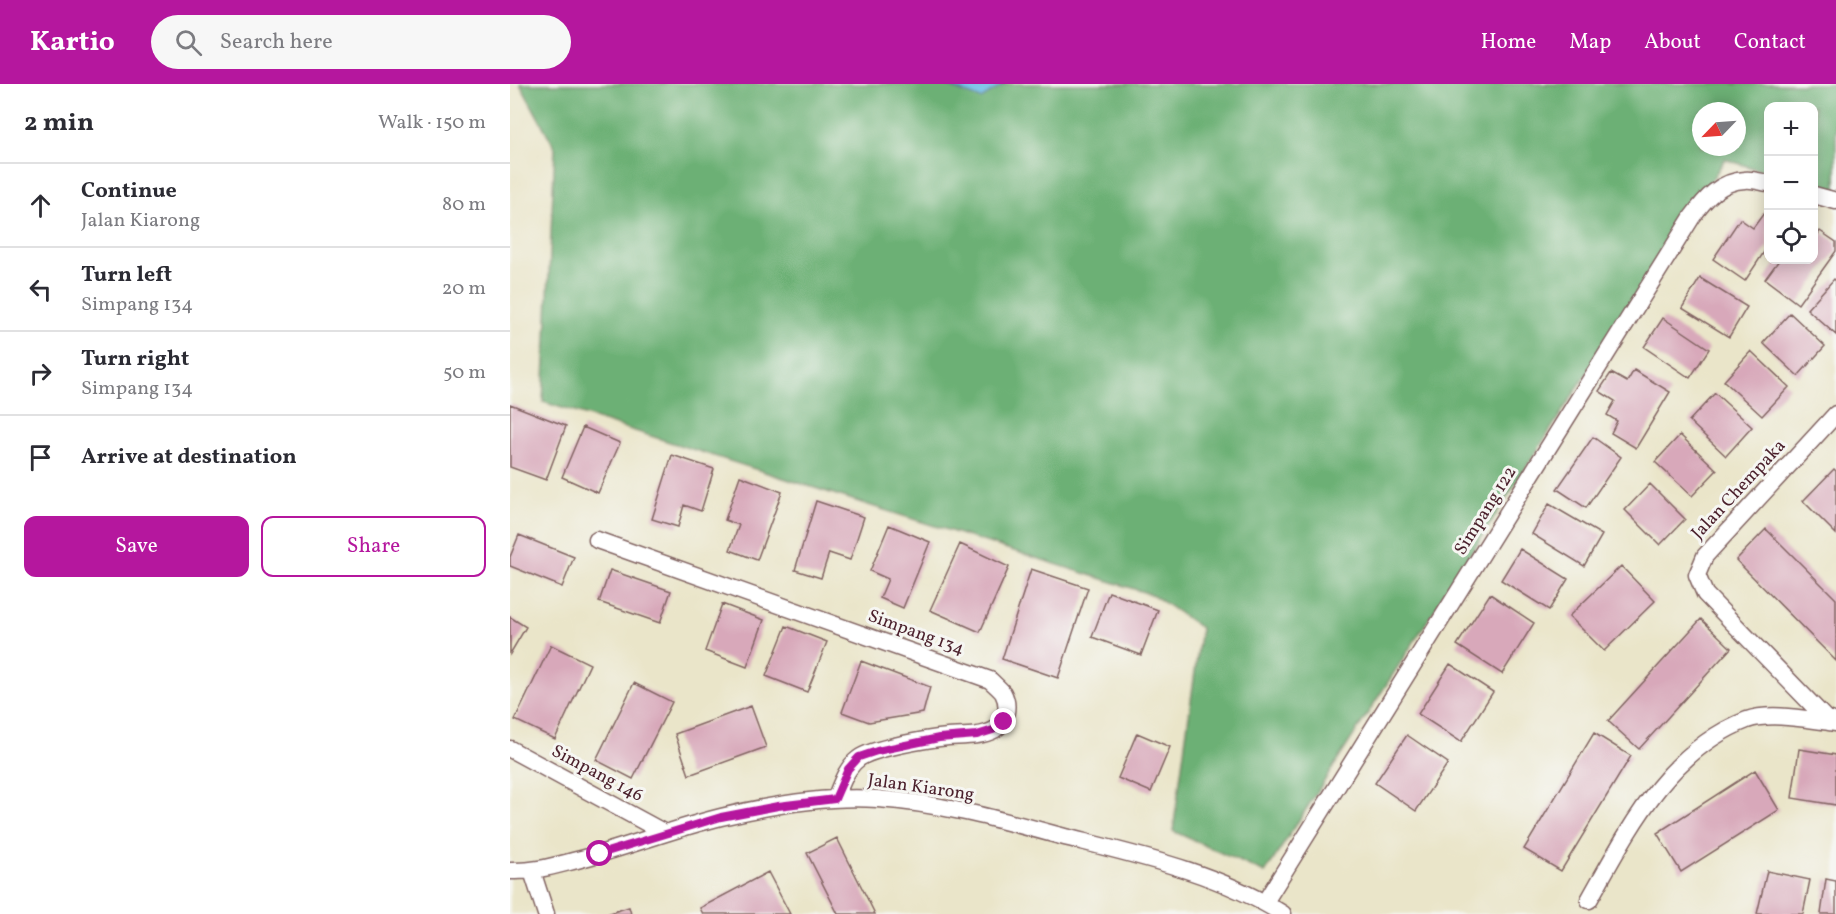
<!DOCTYPE html>
<meta charset="utf-8">
<style>
:root{--surface:#fff;--page:#f7f7f7;--text:#2b2b33;--muted:#7c7c81;--line:#e1e1e2;--accent:#b5179e}
body{margin:0;font-family:Vollkorn,serif;background:var(--page);color:var(--text)}
.controls{position:absolute;right:18px;top:18px;display:grid;overflow:hidden;border-radius:12px;box-shadow:0 3px 15px #0003}
.controls button{width:54px;height:54px;display:grid;place-items:center;padding:0;border:0;border-bottom:2px solid var(--line);background:var(--surface);color:var(--text);font:30px sans-serif}
.compass{position:absolute;left:1182px;top:18px;width:54px;height:54px;border-radius:50%;background:var(--surface);box-shadow:0 3px 15px #0003;rotate:245deg}
.stop{position:absolute;width:18px;height:18px;margin:-14px;border:4px solid #b5179e;border-radius:50%;background:#fff}
.stop.end{background:#b5179e;border-color:#fff;box-shadow:0 2px 6px #0008}
.list{margin:0;padding:0;list-style:none}
h2{display:flex;justify-content:space-between;align-items:center;height:78px;margin:0;padding:0 24px;font-size:26px}
h2 small{font-size:20px;font-weight:400;color:var(--muted)}
.list li{display:grid;grid-template-columns:39px 1fr auto;gap:18px;align-items:center;box-sizing:border-box;height:84px;padding:0 24px;border-top:2px solid var(--line)}
.list b{display:block;font-size:22px;white-space:nowrap}
.list p{margin:0;font-size:20px;white-space:nowrap;color:var(--muted)}
.list em{font-size:20px;font-style:normal;color:var(--muted)}
.actions{display:flex;gap:12px;padding:18px 24px}
.actions a{flex:1;padding:14px 0;border:2px solid var(--accent);border-radius:12px;text-align:center;font-size:21px;color:var(--accent)}
.actions .main{background:var(--accent);color:#fff}
.icon{flex:none;width:33px;height:33px;fill:none;stroke:currentColor;stroke-width:2;stroke-linecap:round;stroke-linejoin:round}
.map{position:relative;flex:none;width:1326px;height:830px;overflow:hidden}
header{display:flex;align-items:center;gap:36px;box-sizing:border-box;height:84px;padding:0 30px;background:var(--accent);color:#fff}
header strong{font-size:28px}
nav{display:flex;gap:33px;margin-inline-start:auto;font-size:21px}
.search{width:420px;height:54px;background:var(--page);display:flex;align-items:center;gap:15px;box-sizing:border-box;padding:0 21px;border-radius:33px;color:var(--muted);font-size:22px}
main{display:flex}
aside{flex:1;background:var(--surface)}
.map>svg:first-child{display:block}
</style>
<header>
<strong>Kartio</strong>
<div class="search"><svg class="icon" aria-label="search" viewBox="0 0 24 24"><circle cx="10" cy="10" r="6"/><path d="M15 15l6 6"/></svg>Search here</div>
<nav><a>Home</a><a>Map</a><a>About</a><a>Contact</a></nav>
</header>
<main>
<aside>
<h2>2 min<small>Walk · 150 m</small></h2>
<ul class="list">
<li><svg class="icon" aria-label="ahead" viewBox="0 0 24 24"><path d="M12 20V5M6 11l6-6 6 6"/></svg><div><b>Continue</b><p>Jalan Kiarong</p></div><em>80 m</em></li>
<li><svg class="icon" aria-label="left" viewBox="0 0 24 24"><path d="M17 20v-9H6M10 6l-5 5 5 5"/></svg><div><b>Turn left</b><p>Simpang 134</p></div><em>20 m</em></li>
<li><svg class="icon" aria-label="right" viewBox="0 0 24 24"><path d="M7 20v-9h11M14 6l5 5-5 5"/></svg><div><b>Turn right</b><p>Simpang 134</p></div><em>50 m</em></li>
<li><svg class="icon" aria-label="arrive" viewBox="0 0 24 24"><path d="M6 21V4h12l-3 4 3 4H6"/></svg><div><b>Arrive at destination</b></div></li>
</ul>
<div class="actions"><a class="main">Save</a><a>Share</a></div>
</aside>
<div class="map">
<svg width="1326" height="830" viewBox="0 0 1326 830">
<rect width="100%" height="100%" fill="#f6f6f2"/>
<filter id="ink" filterUnits="userSpaceOnUse"><feTurbulence type="fractalNoise" baseFrequency=".0167" numOctaves="2"/><feDisplacementMap in="SourceGraphic" scale="12" xChannelSelector="R" yChannelSelector="G"/><feConvolveMatrix kernelMatrix="1 2 1 2 8 2 1 2 1" color-interpolation-filters="sRGB"/></filter>
<filter id="wash" filterUnits="userSpaceOnUse"><feTurbulence type="fractalNoise" baseFrequency=".008" numOctaves="4" result="noise"/><feDisplacementMap in="SourceGraphic" scale="24" xChannelSelector="R" yChannelSelector="G"/><feGaussianBlur stdDeviation="1.35" result="paint"/><feColorMatrix in="noise" values="0 0 0 0 0 0 0 0 0 0 0 0 0 0 0 0 0 1.4 0 .05"/><feComposite in="paint" operator="in"/></filter>
<g filter="url(#wash)">
<rect width="100%" height="100%" fill="#eae5c9"/>
<path fill="#6cb074" stroke="#5b6850" stroke-width="1.5" fill-rule="evenodd" d="M10 0H1326V111L1304 103V22H1258V89L1215 75 755 789 663 747 691 544 643 511 33 318 45 64ZM1191 27H1227V63H1191Z"/>
<path fill="#69bee6" stroke="#5a6e88" stroke-width="1.5" d="M432 0H495L471 15Z"/>
<g id="blocks">
<path fill="#d8a8ba" d="M1254 129 1258 132V162L1235 197 1203 175 1230 135 1243 144Z
M1310 147 1326 158V167L1288 220 1255 195 1269 176H1304V156Z
M1190 194 1237 223 1219 253 1172 224Z
M1324 195 1326 197V251L1297 225Z
M1280 229 1315 262 1288 292 1253 259Z
M1153 234 1199 265 1180 294 1134 263Z
M1241 267 1279 303 1252 332 1214 297Z
M1124 286 1160 308 1126 364 1101 349 1107 337 1097 331 1105 317 1089 307 1101 289 1117 298Z
M1205 309 1242 343 1216 372 1179 337Z
M0 320 56 342 36 396 0 383Z
M73 343 110 359 88 409 52 393Z
M1170 351 1207 386 1182 412 1145 378Z
M1083 353 1111 373 1076 424 1047 405Z
M162 371 204 385 191 427 174 421 168 443 142 435Z
M1324 385 1326 387V450L1293 417Z
M230 392 272 408 247 476 220 466 229 441 215 436Z
M1140 400 1175 435 1150 461 1115 426Z
M306 417 354 433 340 476 319 469 311 494 285 486Z
M1039 420 1092 451 1074 482 1022 450Z
M379 441 420 458 393 524 370 514 378 495 360 487Z
M1256 445 1326 515V577L1226 476Z
M9 451 64 473 52 503 0 482V473Z
M450 460 499 483 470 548 420 526Z
M1010 465 1058 495 1039 526 991 496Z
M1111 482 1145 517 1094 567 1059 532Z
M521 485 578 504 548 594 492 575Z
M100 486 161 507 150 539 89 518Z
M599 508 648 526 631 571 582 553Z
M980 510 1024 539 992 590 947 561Z
M212 520 254 536 237 583 195 567Z
M0 533 16 543 0 570Z
M1191 535 1221 564 1129 665 1098 637Z
M276 542 317 558 297 608 256 592Z
M41 561 80 580 45 655 5 636Z
M351 577 420 603 413 629 359 638 332 628Z
M940 580 983 608 951 658 908 630Z
M124 599 162 618 123 695 86 676Z
M241 622 256 663 179 691 165 650Z
M627 649 660 663 641 708 608 694Z
M1084 649 1121 672 1051 787 1014 765Z
M897 651 938 679 906 727 865 699Z
M1289 665 1326 671V721L1282 714Z
M1245 686 1269 726 1171 788 1147 749Z
M327 754 365 830H328L297 769Z
M1257 787 1300 796 1293 830H1247Z
M258 788 280 830H193L190 824Z
M1316 795 1326 797V830H1311Z
M119 823 121 830H97Z"/>
</g>
</g>
<g filter="url(#ink)">
<use href="#blocks" fill-opacity="0" stroke="#826462" stroke-width="1.5"/>
<g fill="none" stroke-linecap="round" stroke-linejoin="round">
<g stroke="#826462" stroke-width="19">
<path id="minor" d="M1304 111 1326 117
M1326 330 1195 472 1187 491 1195 510 1319 638 1326 639
M87 456 480 596C484 600 490 605 493 609 500 622 496 639 484 646 471 653 453 652 438 653 419 655 361 664 348 675 336 684 331 701 325 715
M0 665 155 749
M0 787C24 788 43 782 67 776 115 764 162 745 211 733 261 721 316 711 368 715 430 719 491 736 551 752 626 771 707 788 773 830
M22 787 36 830
M1079 816C1118 747 1157 667 1237 636 1260 628 1295 635 1319 638L1321 636
M755 818 1182 133C1195 115 1210 97 1235 96 1242 95 1251 98 1258 99"/>
</g>
<use href="#minor" stroke="#fff" stroke-width="16"/>
</g>
</g>
<g fill="none" stroke-linecap="round" stroke-linejoin="round" filter="url(#ink)">
<path stroke="#b5179e" stroke-width="8" d="M90 770 211 733 268 722 325 715 338 685 349 673 367 667 429 654 467 651 483 646 494 638"/>
</g>
<g text-anchor="middle" dominant-baseline="central" stroke-width="6" stroke-linejoin="round" paint-order="stroke">
<g font-size="18" fill="#4a1f2b" stroke="#f6f6f2">
<text transform="translate(1229 406) rotate(-47)">Jalan Chempaka</text>
<text transform="translate(976 427) rotate(-58)">Simpang 122</text>
<text transform="translate(406 549) rotate(20)">Simpang 134</text>
<text transform="translate(87 690) rotate(28)">Simpang 146</text>
<text transform="translate(411 704) rotate(8)">Jalan Kiarong</text>
</g>
</g>
</svg>
<div class="controls">
<button>+</button>
<button>−</button>
<button><svg class="icon" aria-label="locate" viewBox="0 0 24 24"><circle cx="12" cy="12" r="6"/><path d="M12 2v4M12 18v4M2 12h4M18 12h4"/></svg></button>
</div>
<svg class="compass" viewBox="-18 -18 36 36"><path d="M0-13l5 13h-10z" fill="#e53935"/><path d="M0 13l5-13h-10z" fill="#7c7c81"/></svg>
<div class="stop" style="left:90px;top:770px"></div>
<div class="stop end" style="left:494px;top:638px"></div>
</div>
</main>
